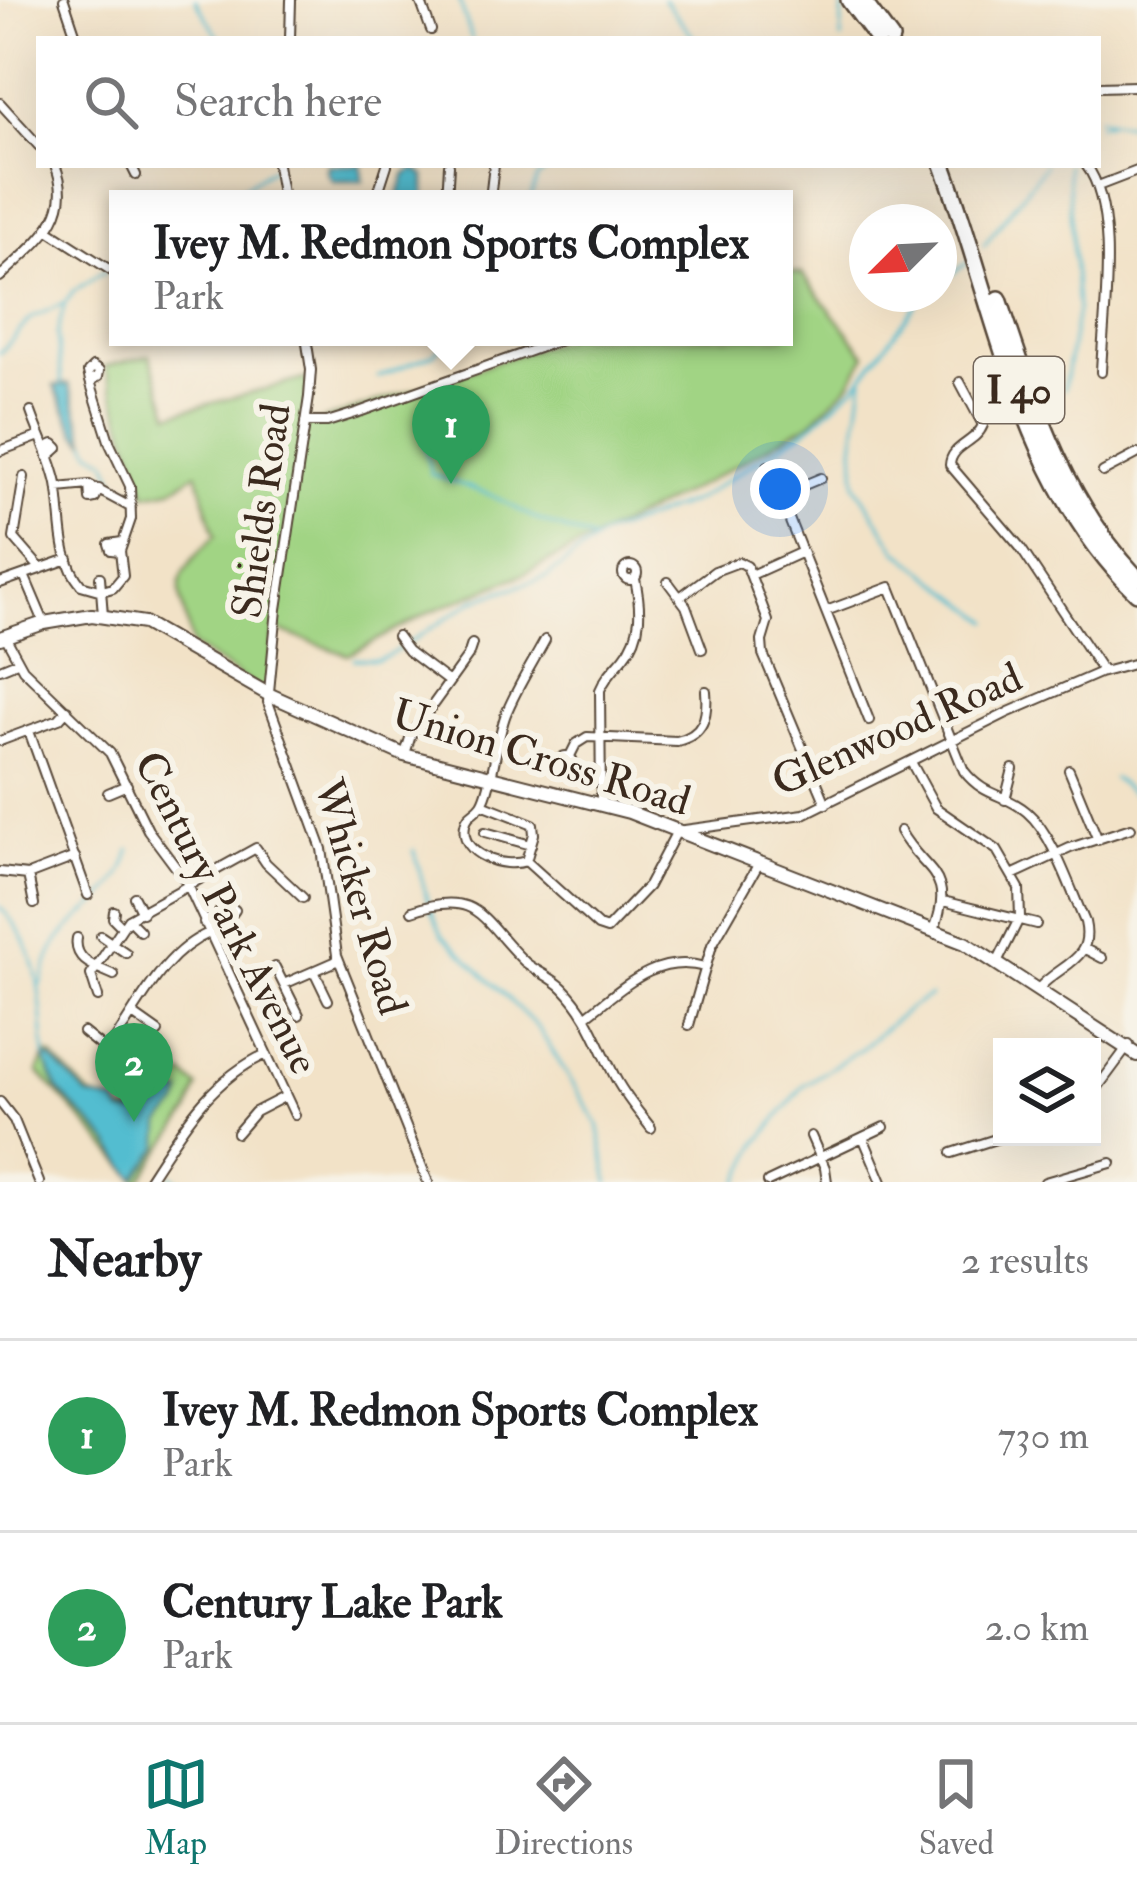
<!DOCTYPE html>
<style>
:root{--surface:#fff;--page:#f6f6f6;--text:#202124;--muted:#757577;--line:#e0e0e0;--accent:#0f766e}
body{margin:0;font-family:"IM FELL Double Pica",serif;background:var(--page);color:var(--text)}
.controls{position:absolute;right:36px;bottom:36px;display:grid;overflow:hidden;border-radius:0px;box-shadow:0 12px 48px #0002}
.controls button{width:108px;height:108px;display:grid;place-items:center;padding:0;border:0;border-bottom:3px solid var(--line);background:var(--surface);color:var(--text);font:60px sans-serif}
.compass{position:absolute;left:849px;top:204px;width:108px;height:108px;border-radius:50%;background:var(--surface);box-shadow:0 12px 48px #0002;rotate:246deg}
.you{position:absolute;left:780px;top:489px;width:42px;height:42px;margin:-30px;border:9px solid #fff;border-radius:50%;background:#1a73e8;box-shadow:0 0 0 18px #1a73e833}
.badge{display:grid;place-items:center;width:78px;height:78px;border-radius:50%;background:var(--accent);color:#fff;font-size:39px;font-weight:700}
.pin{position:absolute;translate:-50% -99px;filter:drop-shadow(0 3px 6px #0008)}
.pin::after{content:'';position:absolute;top:63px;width:42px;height:36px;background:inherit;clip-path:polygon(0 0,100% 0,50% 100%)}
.popup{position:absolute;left:109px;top:190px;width:684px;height:156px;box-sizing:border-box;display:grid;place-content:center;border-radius:0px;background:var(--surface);filter:drop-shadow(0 3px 9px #0005);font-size:39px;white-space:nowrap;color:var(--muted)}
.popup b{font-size:45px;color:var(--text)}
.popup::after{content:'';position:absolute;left:50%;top:100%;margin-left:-24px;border:24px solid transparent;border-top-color:var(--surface)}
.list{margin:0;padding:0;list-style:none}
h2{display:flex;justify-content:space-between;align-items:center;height:156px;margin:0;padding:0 48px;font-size:51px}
h2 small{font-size:39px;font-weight:400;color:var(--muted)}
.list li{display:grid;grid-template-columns:78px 1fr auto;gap:36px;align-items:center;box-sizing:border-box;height:192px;padding:0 48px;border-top:3px solid var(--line)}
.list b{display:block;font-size:45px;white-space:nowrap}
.list p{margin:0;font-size:39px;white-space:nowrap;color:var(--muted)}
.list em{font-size:39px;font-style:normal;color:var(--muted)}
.icon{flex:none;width:66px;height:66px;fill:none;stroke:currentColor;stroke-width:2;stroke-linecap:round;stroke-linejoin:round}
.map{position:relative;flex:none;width:1137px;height:1182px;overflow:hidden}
.search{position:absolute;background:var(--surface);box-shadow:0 12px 48px #0002;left:36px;right:36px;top:36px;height:132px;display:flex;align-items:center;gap:30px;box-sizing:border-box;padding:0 42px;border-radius:0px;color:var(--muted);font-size:45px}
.sheet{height:540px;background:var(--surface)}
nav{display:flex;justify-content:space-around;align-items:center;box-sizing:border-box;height:168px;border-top:3px solid var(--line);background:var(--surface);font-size:33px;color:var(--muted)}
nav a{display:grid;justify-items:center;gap:6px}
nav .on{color:var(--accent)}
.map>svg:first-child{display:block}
</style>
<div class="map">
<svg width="1137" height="1182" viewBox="0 0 1137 1182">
<rect width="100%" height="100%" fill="#f7f3e8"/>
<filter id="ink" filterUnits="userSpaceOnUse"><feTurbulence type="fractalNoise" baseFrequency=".00833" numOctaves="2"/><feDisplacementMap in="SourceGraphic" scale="24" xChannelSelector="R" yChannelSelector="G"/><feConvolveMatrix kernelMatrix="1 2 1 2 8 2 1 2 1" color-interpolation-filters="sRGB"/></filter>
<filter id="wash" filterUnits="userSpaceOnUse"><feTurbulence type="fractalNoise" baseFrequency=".004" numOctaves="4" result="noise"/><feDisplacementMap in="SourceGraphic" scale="48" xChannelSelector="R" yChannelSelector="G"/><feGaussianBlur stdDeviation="2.7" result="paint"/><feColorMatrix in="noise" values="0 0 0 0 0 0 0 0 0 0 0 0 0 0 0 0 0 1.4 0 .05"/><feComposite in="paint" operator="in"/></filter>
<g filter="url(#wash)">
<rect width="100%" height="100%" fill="#f2e2c7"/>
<path fill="#a1d484" stroke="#6e7f51" stroke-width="3" d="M784 272 802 274 866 355 848 386 811 422 712 479 522 575 432 611 348 655 275 629 268 694 192 646C180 585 164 585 215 536L197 473 172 489 146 494 105 366 150 355 170 414 308 378 306 421 318 422 569 337H784Z
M46 1054 52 1056 91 1096 116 1102 122 1110C151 1116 162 1091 184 1075L198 1087 189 1112 139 1182 38 1072Z"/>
<path fill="#53bdd0" stroke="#477477" stroke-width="3" d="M328 165H362L363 181H333L327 172Z
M416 169 425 176V199H397L406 174Z
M69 384 87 443 76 432 54 386Z
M44 1058H51L88 1096 116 1102 122 1112C144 1117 152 1109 168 1093H182L179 1104 161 1124 160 1147 135 1179 109 1142 58 1090Z"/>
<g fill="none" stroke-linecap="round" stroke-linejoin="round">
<path stroke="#53bdd0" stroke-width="3" d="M195 0 220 39
M459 0 472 39
M664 0 695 39
M841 39 843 2
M1098 118 1137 126
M1098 125 1109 122
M225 199 273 168
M530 199 537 178 552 165
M984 245 1045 165
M939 283 967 263
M0 353 31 318 65 303 74 291 105 271
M378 377 433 354 451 337
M863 379 854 447 856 485 897 550 990 621
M62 383 57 334 65 303
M1064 389 1077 310 1067 165
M87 442 91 451 107 460 117 485 139 492
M424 442 431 474 491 495 538 520 593 540
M354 659 377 660 388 656 475 600 547 577 601 536 696 500 811 426 856 385 924 294
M1113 778 1137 797
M414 850 429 906 442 934 538 1028 598 1124 609 1182
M0 907C44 952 39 999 45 1056
M41 985C46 969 49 953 59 940 84 908 122 894 130 850
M171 1175 180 1182
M739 1182 758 1143 804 1085 862 1048 909 1008 930 996"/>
</g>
</g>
<g filter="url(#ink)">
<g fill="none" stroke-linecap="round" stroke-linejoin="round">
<g stroke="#564637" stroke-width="12">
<path id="minor" d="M64 0 77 39
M420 0 431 30
M290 39 291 0
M1098 87 1137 86
M0 103 39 146
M131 165 136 175
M277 165 283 199
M1086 165C1120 209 1103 318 1101 372
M1098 186 1137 171
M376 199 387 165
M447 199 449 165
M490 199 494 165
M48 230 118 275
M0 277C34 244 77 217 55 165
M306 337 311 370 309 397 277 609 268 702 322 849 337 955 428 1182
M90 381 98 377 99 371 93 367 88 372 90 381 110 444 130 486 131 519 120 551 123 576 113 588 102 591
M960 382 983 425C976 443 951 445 950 465L1020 547 1103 672
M31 412C39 435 52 460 57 484 63 518 58 557 81 585L102 591
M305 422H327L359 412 569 337
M45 448 54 444 58 448 48 457
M0 451 40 436
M768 466 869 720
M1103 472 1137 454
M24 477 14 538 41 569
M89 485 90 499 95 498 99 489
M58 488 89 485 130 507
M780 495 821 478
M120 551 111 550 109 544 122 542
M623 573a7 7 0 1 1 14 0a7 7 0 1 1-14 0Z
M24 575 44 622
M751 575 802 552
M100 577 103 615
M668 582 686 606 702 649
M0 583 68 559
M680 597 715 571 739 562 747 566 768 621 762 641 763 654 826 804
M826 611 890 587 964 771C985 798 1005 793 1027 812 1053 834 1071 891 1085 922 1094 961 1060 964 1039 988
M5 636 23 669 110 753 148 830 186 881 295 1115
M397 636 408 651 449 682
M0 669 17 662
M29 731 88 895
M0 741 59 719 67 710
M405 754 411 735 468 656 472 644
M559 763a7 7 0 1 1 14 0a7 7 0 1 1-14 0Z
M570 756 576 744 587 737 677 741C704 735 708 716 706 691
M911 762 936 808 997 850 1019 888 1020 917 998 961
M1069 770 1098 840
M108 793 127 785
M1005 800 1013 769
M482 804 533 824 534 834 526 861C504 869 459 855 465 825 467 813 476 813 482 804 492 789 497 736 506 714 516 689 532 664 545 640
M601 804 600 690C606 676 614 669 624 657 643 634 641 607 635 579
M900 831C924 874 956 871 934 930
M485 832 531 845
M526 861 598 926 607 929 648 886 677 831 804 814 1009 712 1099 673 1137 663
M0 872 28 875 75 857
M28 875 34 904
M1012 875 1070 848 1131 828
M134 897 142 913
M943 901 1036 924
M114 911 113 918 121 926
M412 911C480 887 483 923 525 962 537 972 552 977 563 988 589 1014 598 1044 614 1075 623 1094 638 1111 651 1128
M128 919 140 931
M204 923 229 906 235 910 230 917 223 913
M101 936 126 953
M77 938C73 961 96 967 114 975
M1085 949 1102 958
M275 967 299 1015
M314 971 328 1000
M284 984 339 960
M98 997 91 975 128 919 256 848 266 863 303 898
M134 1015 158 1032
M586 1016C623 988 656 953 705 967
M689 1025 712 945 758 865
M83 1032 135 1074 141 1075
M106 1052C138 1010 160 954 209 933
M1092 1095 1129 1045
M0 1102 14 1120 39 1182
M237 1133 255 1112 286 1096
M811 1136 825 1168 827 1182
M863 1137 882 1182
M952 1153 1002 1137
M147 1182C181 1130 208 1081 266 1054
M768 1182 884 1127
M1045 1182 1111 1163"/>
</g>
<g stroke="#564637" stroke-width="16">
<path id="major" d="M0 638 44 623 92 615 144 623 268 694 404 755 629 812 965 943 1137 1055"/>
</g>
<g stroke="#564637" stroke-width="20">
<path id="highway" d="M849 0 878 39
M862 0 891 39
M943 165C997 310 1021 482 1137 593
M999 299C1033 400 1062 498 1137 578"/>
</g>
<use href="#minor" stroke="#fff" stroke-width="8"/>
<use href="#major" stroke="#fff" stroke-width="12"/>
<use href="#highway" stroke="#fff" stroke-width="15"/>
</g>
</g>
<g text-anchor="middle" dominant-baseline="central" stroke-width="12" stroke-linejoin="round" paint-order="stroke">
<rect fill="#f7f3e8" stroke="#73665b" stroke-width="3" x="974" y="357" width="90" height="66" rx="9"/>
<g font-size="39" font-weight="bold" fill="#3b2a1e">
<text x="1019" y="390">I 40</text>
</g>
<g font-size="42" fill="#3b2a1e" stroke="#f7f3e8">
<text transform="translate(262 511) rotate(-82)">Shields Road</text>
<text transform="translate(897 730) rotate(-24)">Glenwood Road</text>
<text transform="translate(541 758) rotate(17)">Union Cross Road</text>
<text transform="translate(360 897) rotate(74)">Whicker Road</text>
<text transform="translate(226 913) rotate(63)">Century Park Avenue</text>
</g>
</g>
</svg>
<div class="controls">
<button><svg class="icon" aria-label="layers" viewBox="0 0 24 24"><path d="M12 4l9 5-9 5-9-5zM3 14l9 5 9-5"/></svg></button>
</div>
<svg class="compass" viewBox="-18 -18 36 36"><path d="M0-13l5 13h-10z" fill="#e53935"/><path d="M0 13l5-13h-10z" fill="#757577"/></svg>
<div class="you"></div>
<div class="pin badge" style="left:451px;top:484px;background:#2e9e5b">1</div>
<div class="popup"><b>Ivey M. Redmon Sports Complex</b>Park</div>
<div class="pin badge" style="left:134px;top:1122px;background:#2e9e5b">2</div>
<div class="search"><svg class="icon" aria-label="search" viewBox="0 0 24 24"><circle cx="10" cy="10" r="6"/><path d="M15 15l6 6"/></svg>Search here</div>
</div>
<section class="sheet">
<h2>Nearby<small>2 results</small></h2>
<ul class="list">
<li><span class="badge" style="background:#2e9e5b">1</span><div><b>Ivey M. Redmon Sports Complex</b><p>Park</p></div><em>730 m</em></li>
<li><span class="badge" style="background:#2e9e5b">2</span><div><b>Century Lake Park</b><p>Park</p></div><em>2.0 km</em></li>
</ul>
</section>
<nav>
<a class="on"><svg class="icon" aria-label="map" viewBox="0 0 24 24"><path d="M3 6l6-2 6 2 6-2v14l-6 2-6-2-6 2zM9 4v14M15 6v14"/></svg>Map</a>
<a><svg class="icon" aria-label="directions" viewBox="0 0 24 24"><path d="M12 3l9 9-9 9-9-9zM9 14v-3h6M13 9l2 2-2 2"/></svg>Directions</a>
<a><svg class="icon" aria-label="saved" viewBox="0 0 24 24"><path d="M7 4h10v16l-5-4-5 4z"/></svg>Saved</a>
</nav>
